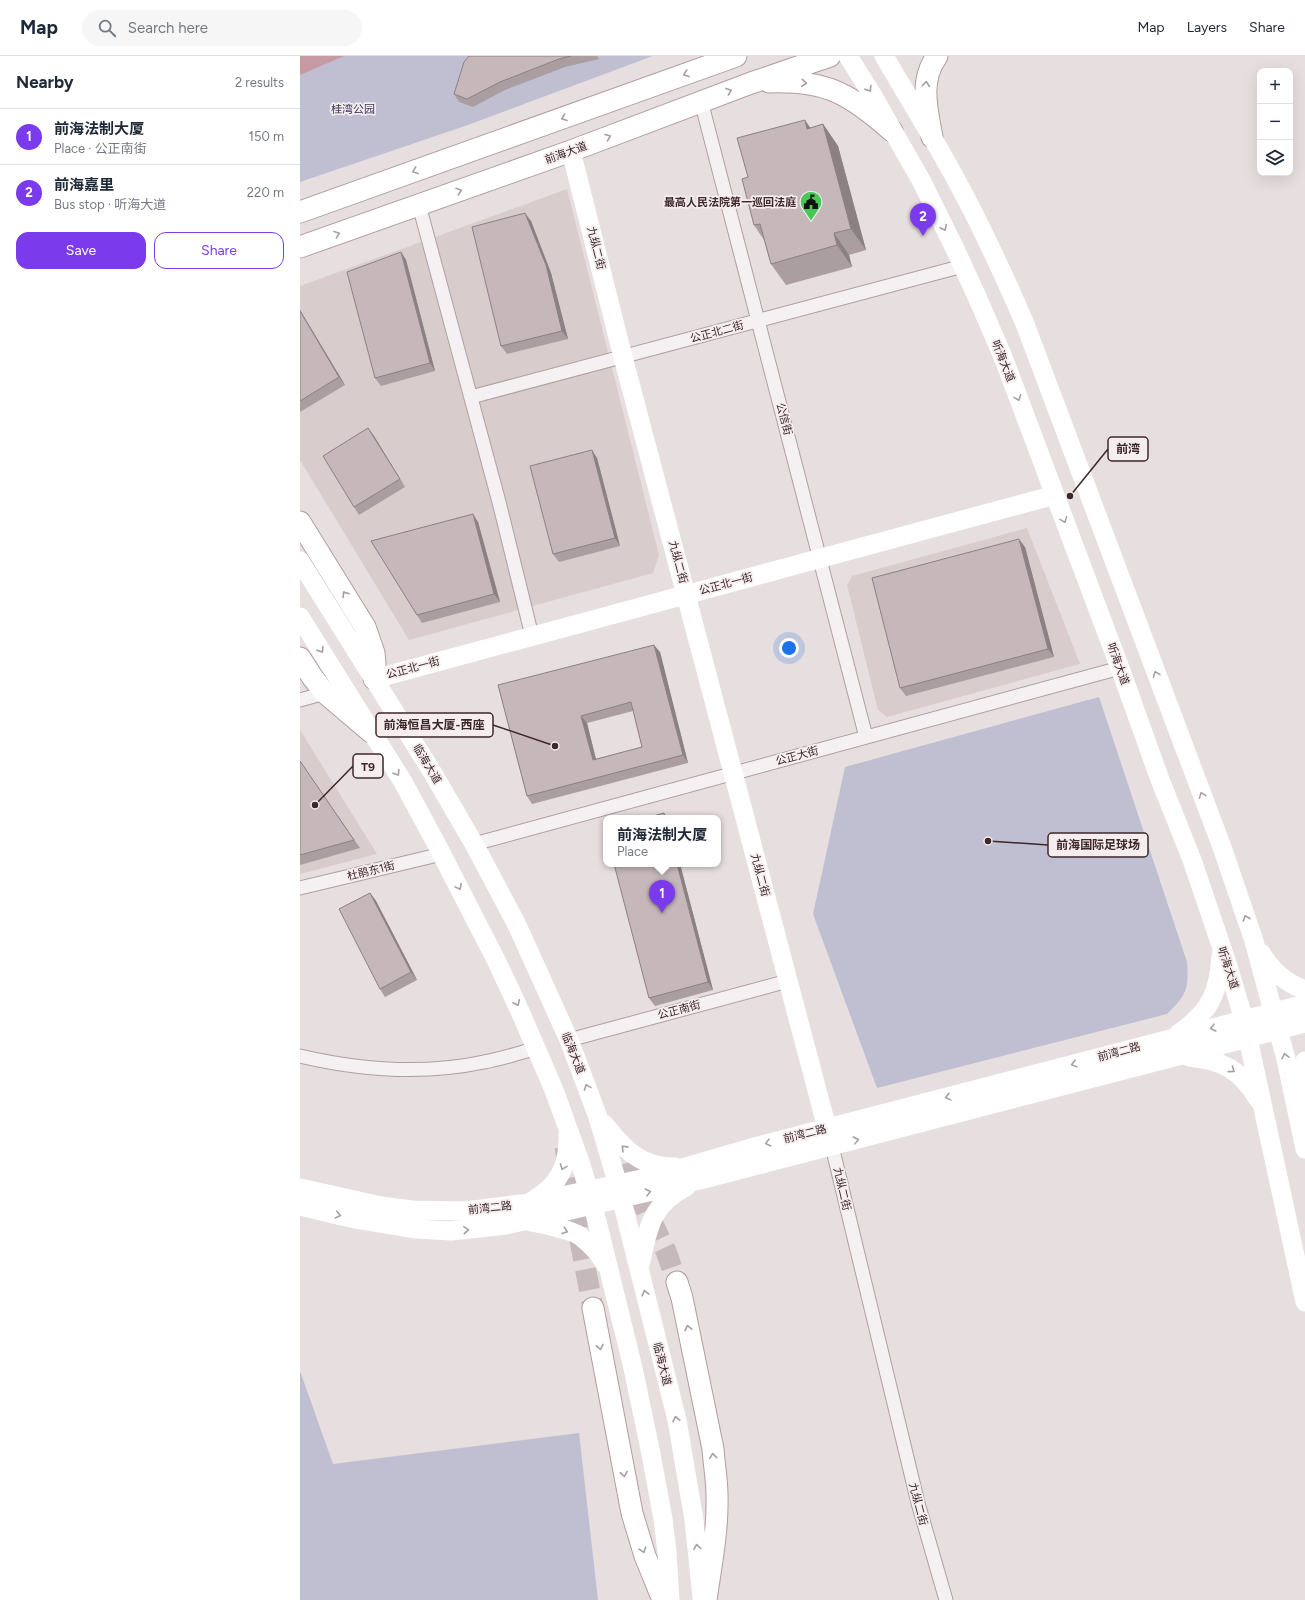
<!DOCTYPE html>
<meta charset="utf-8">
<style>
:root{--surface:#fff;--page:#f6f6f7;--text:#1f2937;--muted:#747a83;--line:#e0e1e3;--accent:#7c3aed}
body{margin:0;font-family:Figtree,"Noto Sans SC",sans-serif;background:var(--page);color:var(--text)}
.controls{position:absolute;right:12px;top:12px;display:grid;overflow:hidden;border-radius:8px;box-shadow:0 4px 16px #0002}
.controls button{width:36px;height:36px;display:grid;place-items:center;padding:0;border:0;border-bottom:1px solid var(--line);background:var(--surface);color:var(--text);font:20px sans-serif}
.you{position:absolute;left:489px;top:592px;width:14px;height:14px;margin:-10px;border:3px solid #fff;border-radius:50%;background:#1a73e8;box-shadow:0 0 0 6px #1a73e833}
.badge{display:grid;place-items:center;width:26px;height:26px;border-radius:50%;background:var(--accent);color:#fff;font-size:13px;font-weight:700}
.pin{position:absolute;translate:-50% -33px;filter:drop-shadow(0 1px 2px #0008)}
.pin::after{content:'';position:absolute;top:21px;width:14px;height:12px;background:inherit;clip-path:polygon(0 0,100% 0,50% 100%)}
.popup{position:absolute;left:303px;top:759px;width:118px;height:52px;box-sizing:border-box;display:grid;place-content:center;border-radius:8px;background:var(--surface);filter:drop-shadow(0 1px 3px #0005);font-size:13px;white-space:nowrap;color:var(--muted)}
.popup b{font-size:15px;color:var(--text)}
.popup::after{content:'';position:absolute;left:50%;top:100%;margin-left:-8px;border:8px solid transparent;border-top-color:var(--surface)}
.list{margin:0;padding:0;list-style:none}
h2{display:flex;justify-content:space-between;align-items:center;height:52px;margin:0;padding:0 16px;font-size:17px}
h2 small{font-size:13px;font-weight:400;color:var(--muted)}
.list li{display:grid;grid-template-columns:26px 1fr auto;gap:12px;align-items:center;box-sizing:border-box;height:56px;padding:0 16px;border-top:1px solid var(--line)}
.list b{display:block;font-size:15px;white-space:nowrap}
.list p{margin:0;font-size:13px;white-space:nowrap;color:var(--muted)}
.list em{font-size:13px;font-style:normal;color:var(--muted)}
.actions{display:flex;gap:8px;padding:12px 16px}
.actions a{flex:1;padding:9px 0;border:1px solid var(--accent);border-radius:12px;text-align:center;font-size:14px;color:var(--accent)}
.actions .main{background:var(--accent);color:#fff}
.icon{flex:none;width:22px;height:22px;fill:none;stroke:currentColor;stroke-width:2;stroke-linecap:round;stroke-linejoin:round}
.map{position:relative;flex:none;width:1005px;height:1544px;overflow:hidden}
header{display:flex;align-items:center;gap:24px;box-sizing:border-box;height:56px;padding:0 20px;background:var(--surface);border-bottom:1px solid var(--line)}
header strong{font-size:19px}
nav{display:flex;gap:22px;margin-inline-start:auto;font-size:14px}
.search{width:280px;height:36px;background:var(--page);display:flex;align-items:center;gap:10px;box-sizing:border-box;padding:0 14px;border-radius:22px;color:var(--muted);font-size:15px}
main{display:flex}
aside{flex:1;background:var(--surface)}
.map>svg:first-child{display:block}
</style>
<header>
<strong>Map</strong>
<div class="search"><svg class="icon" aria-label="search" viewBox="0 0 24 24"><circle cx="10" cy="10" r="6"/><path d="M15 15l6 6"/></svg>Search here</div>
<nav><a>Map</a><a>Layers</a><a>Share</a></nav>
</header>
<main>
<aside>
<h2>Nearby<small>2 results</small></h2>
<ul class="list">
<li><span class="badge">1</span><div><b>前海法制大厦</b><p>Place · 公正南街</p></div><em>150 m</em></li>
<li><span class="badge">2</span><div><b>前海嘉里</b><p>Bus stop · 听海大道</p></div><em>220 m</em></li>
</ul>
<div class="actions"><a class="main">Save</a><a>Share</a></div>
</aside>
<div class="map">
<svg width="1005" height="1544" viewBox="0 0 1005 1544">
<rect width="100%" height="100%" fill="#e7dedf"/>
<path fill="#d9cccd" d="M267 133 359 499 353 517 109 584 0 404V230Z
M727 472 780 608 587 661 578 654 547 529 552 520Z
M0 674 77 798 0 818Z"/>
<path fill="#bfbfd1" d="M0 0H353L168 69 0 126Z
M799 641 887 906C889 934 886 939 867 958L577 1032 513 858 545 711Z
M0 1315 33 1408 279 1377 298 1544H0Z"/>
<path fill="#c699a3" d="M0 0H44L0 19Z"/>
<g fill="none" stroke-linecap="round" stroke-linejoin="round">
<path stroke="#c5b9bb" stroke-width="21" stroke-dasharray="21 10" stroke-linecap="butt" d="M313 1079 324 1103 335 1131 366 1195 377 1226
M265 1091 277 1169 293 1252"/>
<g stroke="#ada0a1" stroke-width="15">
<path id="street" d="M401 45 566 681
M119 149 199 446 232 580
M171 341 663 210
M0 644 25 637
M174 788 820 612
M0 832 142 798
M269 984 488 925
M0 1000C60 1014 123 1019 184 1006 202 1003 219 997 237 992
M530 1082 618 1447 646 1544"/>
</g>
<g stroke="#b29da0" stroke-width="23">
<path id="primary" d="M469 26C527 24 550 38 592 75
M632 81C627 53 619 25 637 0
M0 156 436 0
M0 191 271 95 451 27 530 0
M0 466 65 571 74 597 75 608 74 623
M0 602 13 622 25 637 71 676
M377 1226 382 1242 413 1393C414 1408 417 1424 417 1439 418 1474 411 1509 406 1544
M293 1252 332 1457 345 1500 363 1544"/>
</g>
<use href="#street" stroke="#f5f0f1" stroke-width="13"/>
<path stroke="#fff" stroke-width="19" d="M548 0 573 40 622 126 656 195 678 243 703 301 820 612 859 721 892 804 927 907 944 964 1005 1246
M584 0C607 39 631 78 653 118 680 167 703 217 725 268L923 794 954 885 986 1003 1005 1093
M271 95 323 301 527 1072
M0 505 131 714 174 788 216 867 269 984 298 1061 318 1129 377 1364 394 1464 402 1541
M0 561 103 726 137 789 197 906 219 953 254 1034 280 1106 293 1149 333 1312 350 1393 363 1463 367 1496 370 1544
M74 623 755 439
M961 897C972 915 985 927 1005 934
M878 978C910 956 919 937 921 899
M889 1001C922 1004 941 1014 958 1043
M997 1041 1005 1005
M304 1068C323 1092 341 1112 375 1111
M0 1132 81 1150 112 1154 166 1155 229 1147 351 1121 447 1093 1005 948
M232 1145C259 1130 269 1109 268 1078
M0 1150 55 1163 115 1173 151 1175 206 1169 404 1123 1005 967
M231 1166C243 1168 271 1174 280 1180 289 1187 300 1198 305 1208
M340 1209C348 1173 350 1149 386 1131"/>
<use href="#primary" stroke="#fff" stroke-width="21"/>
</g>
<path fill="#aa9ea0" fill-rule="evenodd" d="M169 0H297L299 3 265 11 205 34 173 51 159 46 154 38Z
M523 68 538 90 566 194 549 199 552 211 486 229 471 208 464 184 454 169 448 121 510 72Z
M231 165 251 217 268 283 207 298 201 290Z
M101 196 106 204 135 315 81 330 75 322Z
M0 254 45 329 0 356Z
M68 372 74 380 105 431 59 459 54 451Z
M297 402 320 490 259 506 253 498Z
M178 466 200 546 122 567 117 559Z
M725 491 754 601 606 640 600 632Z
M360 596 388 707 232 748 227 740 198 629ZM333 655 342 691 296 703 287 667Z
M0 705 60 792 0 809Z
M380 808 413 934 355 950 349 942Z
M70 837 76 845 117 924 85 941 80 933Z"/>
<path fill="#8b8182" d="M505 64 520 86 507 73Z
M523 68 538 90 566 194 551 173Z
M225 157 231 165 251 217 268 283 262 275Z
M534 177 549 199 552 211 537 189Z
M101 196 106 204 135 315 130 307Z
M0 254 45 329 39 321 0 255Z
M68 372 74 380 105 431 100 423Z
M292 394 297 402 320 490 315 482Z
M173 458 178 466 200 546 194 538Z
M719 483 725 491 754 601 748 593Z
M354 589 360 596 388 707 383 699Z
M281 660 287 667 298 712 293 704Z
M377 808H380L413 934 408 926Z
M70 837 76 845 117 924 111 916Z"/>
<path fill="#c6b8ba" stroke="#8b8182" fill-rule="evenodd" d="M169 0H271L259 3 200 26 167 43 154 38 164 6Z
M505 64 507 73 523 68 551 173 534 177 537 189 471 208 460 168 454 169 442 123 448 121 437 82Z
M225 157 246 209 262 275 201 290 172 171Z
M101 196 130 307 75 322 47 216Z
M0 255 39 321 0 345Z
M68 372 100 423 54 451 23 400Z
M292 394 315 482 253 498 230 410Z
M173 458 194 538 117 559 71 485Z
M719 483 748 593 600 632 572 522Z
M354 589 383 699 227 740 198 629ZM331 646 342 691 293 704 281 660Z
M0 705 54 784 0 799Z
M364 757 365 762H346Z
M314 808H377L408 926 349 942Z
M70 837 111 916 80 933 39 853Z"/>
<defs><path id="oneway-chevron" d="M-2-3.5L2.5 0L-2 3.5" fill="none" stroke-width="1.6" stroke-linecap="round" stroke-linejoin="round"/></defs>
<g stroke="#a89e9f">
<use href="#oneway-chevron" transform="translate(386 18) rotate(160)"/>
<use href="#oneway-chevron" transform="translate(504 27) rotate(5)"/>
<use href="#oneway-chevron" transform="translate(626 28) rotate(-85)"/>
<use href="#oneway-chevron" transform="translate(569 33) rotate(58)"/>
<use href="#oneway-chevron" transform="translate(429 35) rotate(-20)"/>
<use href="#oneway-chevron" transform="translate(264 62) rotate(160)"/>
<use href="#oneway-chevron" transform="translate(308 81) rotate(-21)"/>
<use href="#oneway-chevron" transform="translate(115 115) rotate(160)"/>
<use href="#oneway-chevron" transform="translate(159 135) rotate(-19)"/>
<use href="#oneway-chevron" transform="translate(644 172) rotate(63)"/>
<use href="#oneway-chevron" transform="translate(37 178) rotate(-20)"/>
<use href="#oneway-chevron" transform="translate(718 342) rotate(69)"/>
<use href="#oneway-chevron" transform="translate(764 464) rotate(69)"/>
<use href="#oneway-chevron" transform="translate(45 538) rotate(-122)"/>
<use href="#oneway-chevron" transform="translate(21 594) rotate(58)"/>
<use href="#oneway-chevron" transform="translate(856 618) rotate(-111)"/>
<use href="#oneway-chevron" transform="translate(97 717) rotate(58)"/>
<use href="#oneway-chevron" transform="translate(902 739) rotate(-111)"/>
<use href="#oneway-chevron" transform="translate(159 831) rotate(62)"/>
<use href="#oneway-chevron" transform="translate(946 862) rotate(-109)"/>
<use href="#oneway-chevron" transform="translate(217 947) rotate(65)"/>
<use href="#oneway-chevron" transform="translate(913 972) rotate(166)"/>
<use href="#oneway-chevron" transform="translate(985 1000) rotate(-103)"/>
<use href="#oneway-chevron" transform="translate(774 1008) rotate(165)"/>
<use href="#oneway-chevron" transform="translate(932 1014) rotate(36)"/>
<use href="#oneway-chevron" transform="translate(287 1031) rotate(-110)"/>
<use href="#oneway-chevron" transform="translate(648 1041) rotate(165)"/>
<use href="#oneway-chevron" transform="translate(556 1084) rotate(-14)"/>
<use href="#oneway-chevron" transform="translate(468 1087) rotate(166)"/>
<use href="#oneway-chevron" transform="translate(324 1092) rotate(-136)"/>
<use href="#oneway-chevron" transform="translate(263 1111) rotate(111)"/>
<use href="#oneway-chevron" transform="translate(348 1136) rotate(-14)"/>
<use href="#oneway-chevron" transform="translate(38 1159) rotate(13)"/>
<use href="#oneway-chevron" transform="translate(166 1174) rotate(-4)"/>
<use href="#oneway-chevron" transform="translate(265 1175) rotate(20)"/>
<use href="#oneway-chevron" transform="translate(345 1237) rotate(-104)"/>
<use href="#oneway-chevron" transform="translate(388 1272) rotate(-102)"/>
<use href="#oneway-chevron" transform="translate(300 1291) rotate(79)"/>
<use href="#oneway-chevron" transform="translate(376 1363) rotate(-102)"/>
<use href="#oneway-chevron" transform="translate(413 1400) rotate(-96)"/>
<use href="#oneway-chevron" transform="translate(324 1418) rotate(81)"/>
<use href="#oneway-chevron" transform="translate(397 1491) rotate(-97)"/>
<use href="#oneway-chevron" transform="translate(343 1494) rotate(72)"/>
</g>
<defs>
<g id="civic-pin" transform="scale(1.15)"><path d="M0 17L-7.5 6A9.5 9.5 0 1 1 7.5 6Z" fill="#45c954" stroke="#f5edee"/><path d="M-.6-6.5H3V-4.5H.6V-3L4-1V1h2V6H-6V1h2V-1L-.6-3ZM-1.2 2.5V6h2.4V2.5Z" fill="#111"/></g>
</defs>
<g fill-rule="evenodd">
<use href="#civic-pin" x="511" y="146"/>
</g>
<g text-anchor="middle" dominant-baseline="central" stroke-width="3.5" stroke-linejoin="round" paint-order="stroke">
<g font-size="11" fill="#383558" stroke="#f5edee">
<text x="53" y="53">桂湾公园</text>
</g>
<g font-size="11" fill="#3d272a" stroke="#f5edee">
<text transform="translate(266 97) rotate(-20)">前海大道</text>
<text transform="translate(296 192) rotate(76)">九纵二街</text>
<text transform="translate(417 276) rotate(-15)">公正北二街</text>
<text transform="translate(703 305) rotate(68)">听海大道</text>
<text transform="translate(484 363) rotate(75)">公信街</text>
<text transform="translate(378 506) rotate(75)">九纵二街</text>
<text transform="translate(426 528) rotate(-15)">公正北一街</text>
<text transform="translate(818 608) rotate(70)">听海大道</text>
<text transform="translate(113 612) rotate(-15)">公正北一街</text>
<text transform="translate(497 700) rotate(-15)">公正大街</text>
<text transform="translate(127 708) rotate(59)">临海大道</text>
<text transform="translate(71 815) rotate(-14)">杜鹃东1街</text>
<text transform="translate(460 819) rotate(75)">九纵二街</text>
<text transform="translate(928 912) rotate(72)">听海大道</text>
<text transform="translate(379 954) rotate(-15)">公正南街</text>
<text transform="translate(819 996) rotate(-15)">前湾二路</text>
<text transform="translate(273 997) rotate(68)">临海大道</text>
<text transform="translate(505 1078) rotate(-14)">前湾二路</text>
<text transform="translate(542 1133) rotate(77)">九纵二街</text>
<text transform="translate(190 1152) rotate(-6)">前湾二路</text>
<text transform="translate(362 1308) rotate(76)">临海大道</text>
<text transform="translate(618 1448) rotate(75)">九纵二街</text>
</g>
<g font-size="11" font-weight="bold" fill="#3d272a" stroke="#f5edee" text-anchor="end">
<text x="496" y="146">最高人民法院第一巡回法庭</text>
</g>
</g>
<path fill="none" stroke="#3d272a" stroke-width="1.5" d="M770 440L808 393M255 690L193 669M15 749L53 710M688 785L748 789"/>
<g fill="#3d272a" stroke="#f5edee" stroke-width="1.5">
<circle cx="770" cy="440" r="4"/>
<circle cx="255" cy="690" r="4"/>
<circle cx="15" cy="749" r="4"/>
<circle cx="688" cy="785" r="4"/>
</g>
<g fill="#f5edee" stroke="#3d272a" stroke-width="1.5">
<rect x="808" y="381" width="40" height="24" rx="4"/>
<rect x="76" y="657" width="117" height="24" rx="4"/>
<rect x="53" y="698" width="30" height="24" rx="4"/>
<rect x="748" y="777" width="100" height="24" rx="4"/>
</g>
<g font-size="12" text-anchor="middle" font-weight="bold" fill="#3d272a">
<text x="828" y="397">前湾</text>
<text x="134" y="673">前海恒昌大厦-西座</text>
<text x="68" y="715">T9</text>
<text x="798" y="793">前海国际足球场</text>
</g>
</svg>
<div class="controls">
<button>+</button>
<button>−</button>
<button><svg class="icon" aria-label="layers" viewBox="0 0 24 24"><path d="M12 4l9 5-9 5-9-5zM3 14l9 5 9-5"/></svg></button>
</div>
<div class="you"></div>
<div class="pin badge" style="left:362px;top:857px">1</div>
<div class="popup"><b>前海法制大厦</b>Place</div>
<div class="pin badge" style="left:623px;top:180px">2</div>
</div>
</main>
